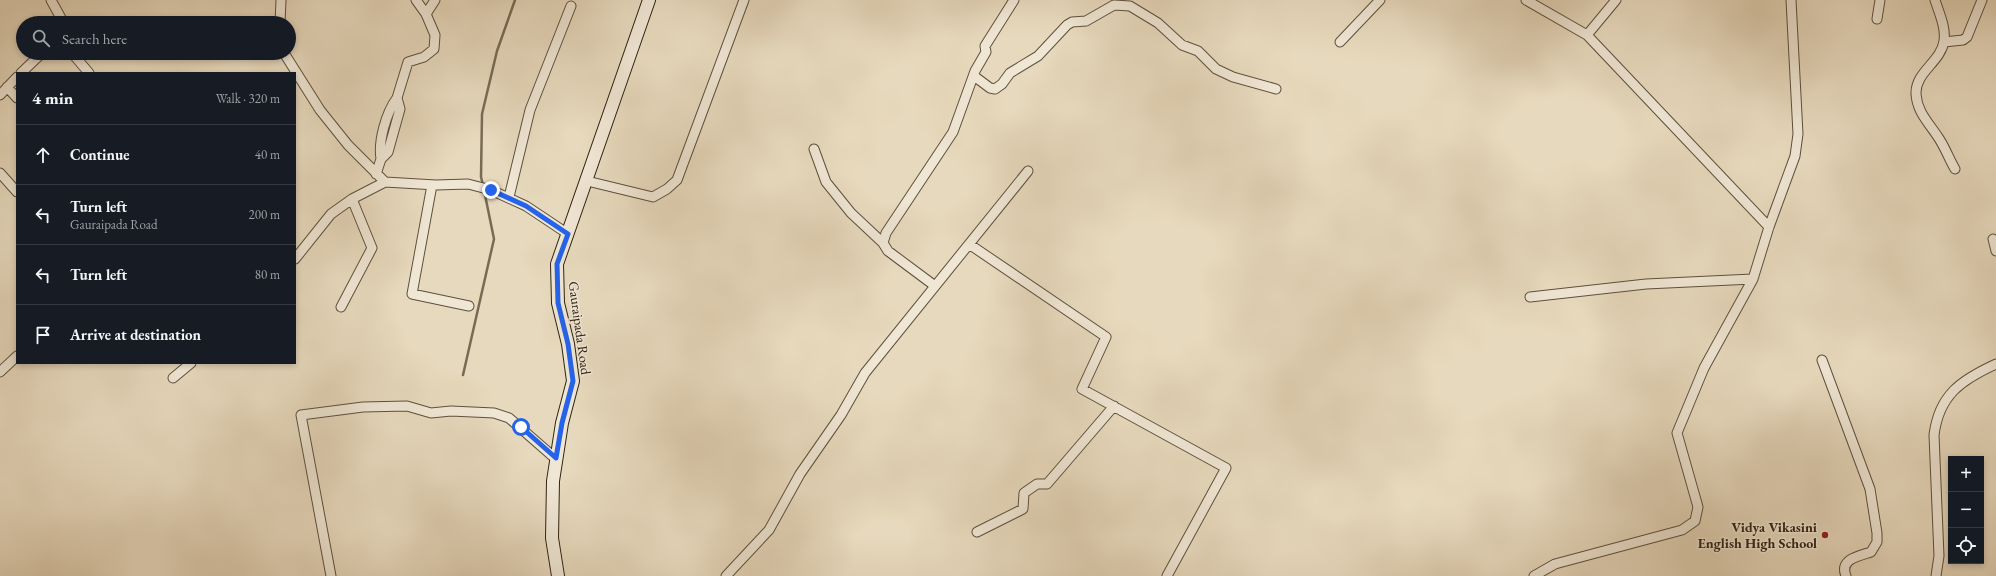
<!DOCTYPE html>
<meta charset="utf-8">
<style>
:root{--surface:#171b24;--page:#242831;--text:#f1f3f6;--muted:#9ea1a6;--line:#363941}
body{margin:0;font-family:"EB Garamond",serif;background:var(--page);color:var(--text)}
.controls{position:absolute;right:12px;bottom:12px;display:grid;overflow:hidden;border-radius:0px;box-shadow:0 2px 6px #0003}
.controls button{width:36px;height:36px;display:grid;place-items:center;padding:0;border:0;border-bottom:1px solid var(--line);background:var(--surface);color:var(--text);font:20px sans-serif}
.stop{position:absolute;width:12px;height:12px;margin:-9px;border:3px solid #2563eb;border-radius:50%;background:#fff}
.stop.end{background:#2563eb;border-color:#fff;box-shadow:0 1px 4px #0008}
.list{margin:0;padding:0;list-style:none}
h2{display:flex;justify-content:space-between;align-items:center;height:52px;margin:0;padding:0 16px;font-size:17px}
h2 small{font-size:13px;font-weight:400;color:var(--muted)}
.list li{display:grid;grid-template-columns:26px 1fr auto;gap:12px;align-items:center;box-sizing:border-box;height:60px;padding:0 16px;border-top:1px solid var(--line)}
.list b{display:block;font-size:15px;white-space:nowrap}
.list p{margin:0;font-size:13px;white-space:nowrap;color:var(--muted)}
.list em{font-size:13px;font-style:normal;color:var(--muted)}
.icon{flex:none;width:22px;height:22px;fill:none;stroke:currentColor;stroke-width:2;stroke-linecap:round;stroke-linejoin:round}
.map{position:relative;flex:none;width:1996px;height:576px;overflow:hidden}
.search{position:absolute;background:var(--surface);box-shadow:0 2px 6px #0003;left:16px;top:16px;width:280px;height:44px;display:flex;align-items:center;gap:10px;box-sizing:border-box;padding:0 14px;border-radius:22px;color:var(--muted);font-size:15px}
.panel{position:absolute;background:var(--surface);box-shadow:0 2px 6px #0003;left:16px;top:72px;width:280px;height:292px;border-radius:0px}
.map>svg:first-child{display:block}
</style>
<div class="map">
<svg width="1996" height="576" viewBox="0 0 1996 576">
<rect width="100%" height="100%" fill="#e7d9bd"/>
<filter id="stains"><feTurbulence type="fractalNoise" baseFrequency=".005" numOctaves="4"/><feColorMatrix values="0 0 0 0 .2 0 0 0 0 .09 0 0 0 0 .02 0 0 0 .5 -.17"/></filter>
<radialGradient id="worn" r=".72"><stop offset=".6" stop-color="#630" stop-opacity="0"/><stop offset="1" stop-color="#630" stop-opacity=".3"/></radialGradient>
<g fill="none" stroke-linecap="round" stroke-linejoin="round">
<path stroke="#786b56" stroke-width="2.5" d="M483 185 481 177 482 114 497 51 515 0
M463 375 494 239 484 190"/>
<g stroke="#5d503d" stroke-width="11">
<path id="street" d="M51 0 62 20 61 23
M416 0 426 14
M1526 0 1587 35 1769 227
M1935 0C1939 13 1946 27 1944 41 1941 62 1915 72 1916 94 1917 112 1929 123 1938 137 1945 147 1949 159 1955 169
M1877 19 1880 0
M280 23 281 0
M1587 35 1616 0
M1340 42 1380 0
M1944 42 1963 40 1967 37 1982 0
M72 53 89 73
M284 53 320 110 348 145 385 182 436 185 468 184 491 190 526 206 568 234
M21 73 42 53
M974 76 990 88 995 89 1002 84 1010 73 1038 56 1067 25 1072 22 1086 21 1114 5 1130 6 1158 23 1182 45 1198 51 1216 69 1233 77 1276 89
M7 87 17 98
M0 95 17 77
M814 149 826 182 851 213 883 243
M381 159C378 141 386 113 397 98
M0 173 17 192
M376 174 381 159 388 152 400 109 397 98 408 62 424 57 434 49 435 35 426 14 435 0
M587 181 653 197 667 189 677 180 744 0
M432 185 412 294 469 306
M509 197 530 110 571 6
M1993 239 1996 251
M969 244 1106 337 1082 389 1226 468 1167 576
M295 259 331 214 352 199 385 182
M935 286 888 251 883 243 886 233 953 132 975 71 986 52 985 46 1014 0
M1530 297 1646 284 1753 279
M341 307 372 248 352 199
M1822 360 1870 489 1877 533V542L1871 552C1859 556 1839 559 1846 576
M0 372 17 356
M173 378 191 363
M977 532 1023 509 1024 493 1037 484H1047L1114 406
M331 576 301 415 363 407 407 406 431 413 451 411 494 413 509 418 556 459
M726 576 769 530 800 474 841 415 865 373 1028 171
M1534 576 1555 564 1682 530 1695 521 1698 507 1677 433 1704 368 1753 279 1769 227 1795 156 1798 134 1791 0
M1936 576 1939 556 1934 435C1939 395 1961 380 1996 364"/>
</g>
<g stroke="#2f2312" stroke-width="14">
<path id="secondary" d="M558 576 552 538 553 481 562 423 573 381 568 344 558 303 557 264 649 0"/>
</g>
<use href="#street" stroke="#efe6d4" stroke-width="9"/>
<use href="#secondary" stroke="#efe6d4" stroke-width="12"/>
</g>
<g fill="none" stroke-linecap="round" stroke-linejoin="round">
<path stroke="#2563eb" stroke-width="5" d="M491 190 526 206 568 234 557 264 558 303 568 344 573 381 562 423 556 458 521 427"/>
</g>
<circle fill="#8f2418" stroke="#efe6d4" stroke-width="1.5" cx="1825" cy="535" r="4"/>
<g text-anchor="middle" dominant-baseline="central" stroke-width="3" stroke-linejoin="round" paint-order="stroke">
<g font-size="14" fill="#2f2312" stroke="#efe6d4">
<text transform="translate(580 328) rotate(82)">Gauraipada Road</text>
</g>
<g font-size="14" font-weight="bold" fill="#2f2312" stroke="#efe6d4" text-anchor="end">
<text x="1817" y="527">Vidya Vikasini<tspan x="1817" dy="16">English High School</tspan></text>
</g>
</g>
<rect width="100%" height="100%" filter="url(#stains)"/>
<rect width="100%" height="100%" fill="url(#worn)"/>
</svg>
<div class="controls">
<button>+</button>
<button>−</button>
<button><svg class="icon" aria-label="locate" viewBox="0 0 24 24"><circle cx="12" cy="12" r="6"/><path d="M12 2v4M12 18v4M2 12h4M18 12h4"/></svg></button>
</div>
<div class="stop" style="left:521px;top:427px"></div>
<div class="stop end" style="left:491px;top:190px"></div>
<div class="search"><svg class="icon" aria-label="search" viewBox="0 0 24 24"><circle cx="10" cy="10" r="6"/><path d="M15 15l6 6"/></svg>Search here</div>
<section class="panel">
<h2>4 min<small>Walk · 320 m</small></h2>
<ul class="list">
<li><svg class="icon" aria-label="ahead" viewBox="0 0 24 24"><path d="M12 20V5M6 11l6-6 6 6"/></svg><div><b>Continue</b></div><em>40 m</em></li>
<li><svg class="icon" aria-label="left" viewBox="0 0 24 24"><path d="M17 20v-9H6M10 6l-5 5 5 5"/></svg><div><b>Turn left</b><p>Gauraipada Road</p></div><em>200 m</em></li>
<li><svg class="icon" aria-label="left" viewBox="0 0 24 24"><path d="M17 20v-9H6M10 6l-5 5 5 5"/></svg><div><b>Turn left</b></div><em>80 m</em></li>
<li><svg class="icon" aria-label="arrive" viewBox="0 0 24 24"><path d="M6 21V4h12l-3 4 3 4H6"/></svg><div><b>Arrive at destination</b></div></li>
</ul>
</section>
</div>
